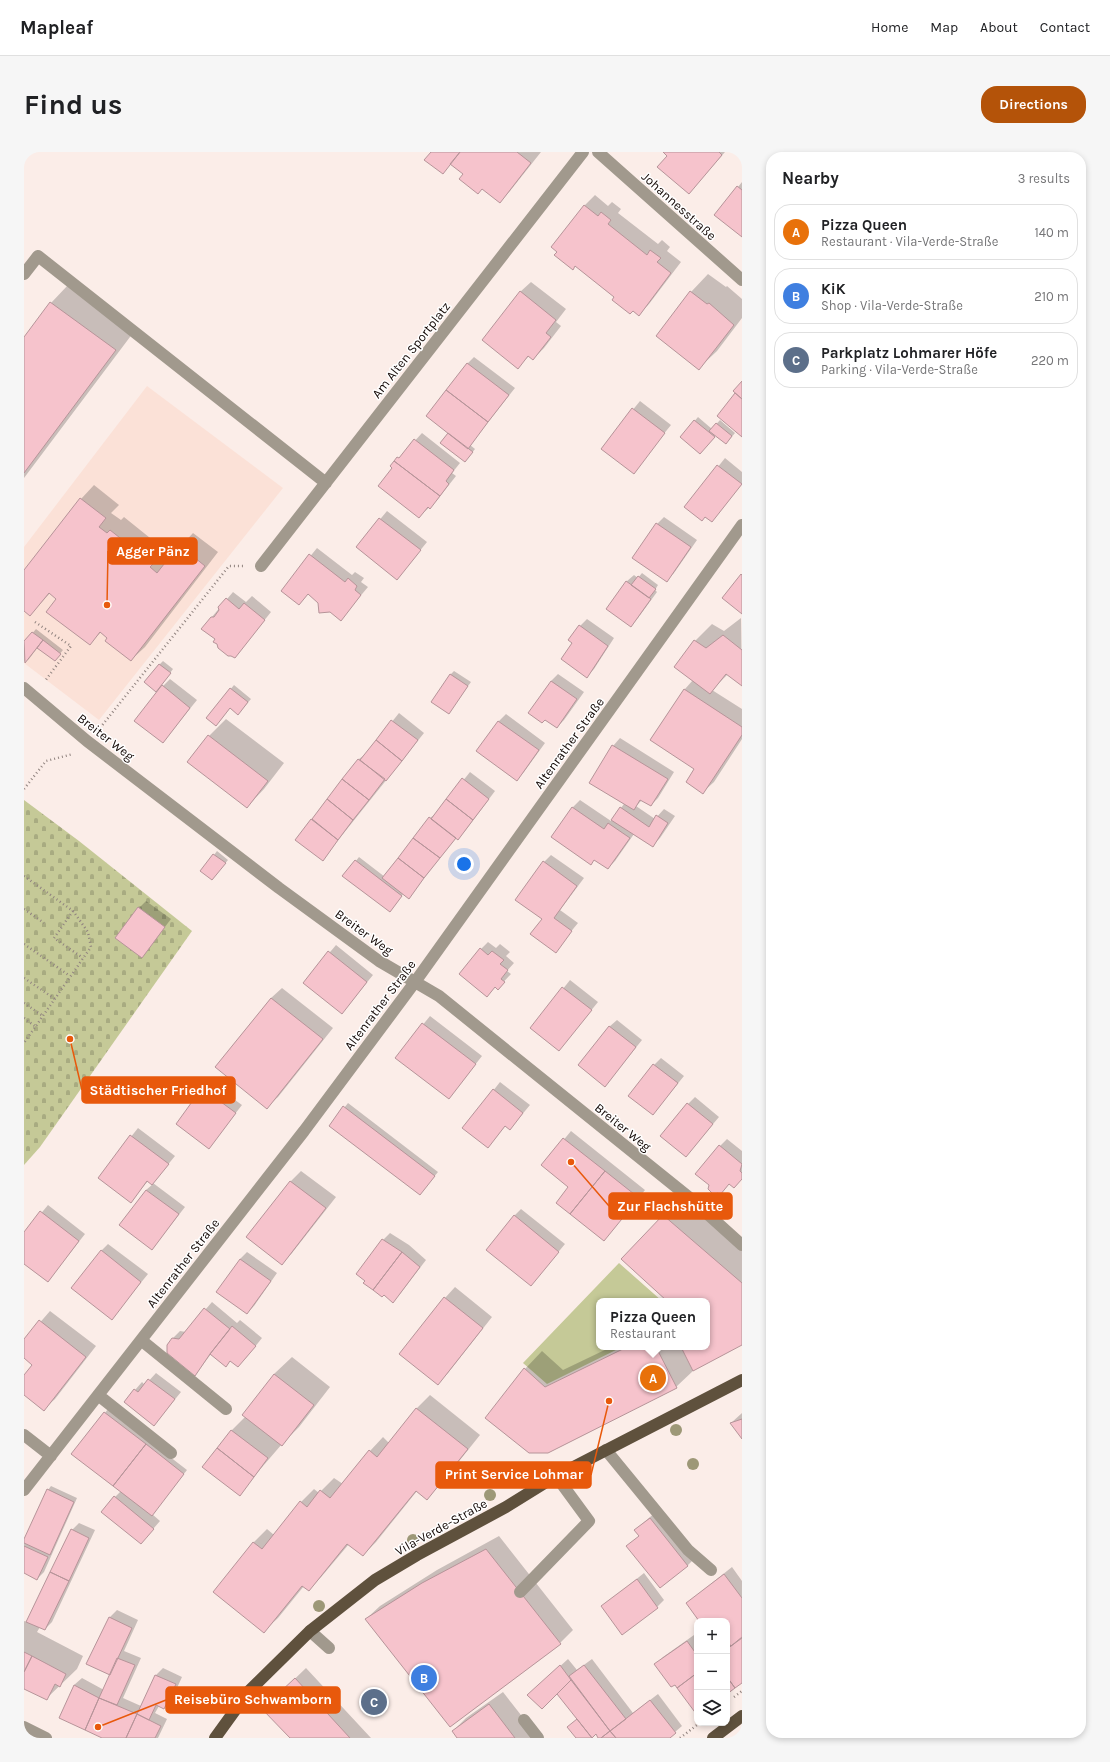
<!DOCTYPE html>
<meta charset="utf-8">
<style>
:root{--surface:#fff;--page:#f6f6f6;--text:#202124;--muted:#757577;--line:#e0e0e0;--accent:#b45309}
body{margin:0;font-family:Karla,sans-serif;background:var(--page);color:var(--text)}
.controls{position:absolute;right:12px;bottom:12px;display:grid;overflow:hidden;border-radius:8px;box-shadow:0 2px 6px #0003}
.controls button{width:36px;height:36px;display:grid;place-items:center;padding:0;border:0;border-bottom:1px solid var(--line);background:var(--surface);color:var(--text);font:20px sans-serif}
.you{position:absolute;left:440px;top:712px;width:14px;height:14px;margin:-10px;border:3px solid #fff;border-radius:50%;background:#1a73e8;box-shadow:0 0 0 6px #1a73e833}
.badge{display:grid;place-items:center;width:26px;height:26px;border-radius:50%;background:var(--accent);color:#fff;font-size:13px;font-weight:700}
.pin{position:absolute;translate:-50% -50%;border:2px solid #fff;box-shadow:0 1px 4px #0006}
.popup{position:absolute;left:572px;top:1146px;width:114px;height:52px;box-sizing:border-box;display:grid;place-content:center;border-radius:8px;background:var(--surface);filter:drop-shadow(0 1px 3px #0005);font-size:13px;white-space:nowrap;color:var(--muted)}
.popup b{font-size:15px;color:var(--text)}
.popup::after{content:'';position:absolute;left:50%;top:100%;margin-left:-8px;border:8px solid transparent;border-top-color:var(--surface)}
.list{margin:0;padding:0;list-style:none}
h2{display:flex;justify-content:space-between;align-items:center;height:52px;margin:0;padding:0 16px;font-size:17px}
h2 small{font-size:13px;font-weight:400;color:var(--muted)}
.list li{display:grid;grid-template-columns:26px 1fr auto;gap:12px;align-items:center;box-sizing:border-box;height:56px;margin:0 8px 8px;padding:0 8px;border:1px solid var(--line);border-radius:16px}
.list b{display:block;font-size:15px;white-space:nowrap}
.list p{margin:0;font-size:13px;white-space:nowrap;color:var(--muted)}
.list em{font-size:13px;font-style:normal;color:var(--muted)}
.icon{flex:none;width:22px;height:22px;fill:none;stroke:currentColor;stroke-width:2;stroke-linecap:round;stroke-linejoin:round}
.map{position:relative;flex:none;width:718px;height:1586px;overflow:hidden;border-radius:16px}
header{display:flex;align-items:center;gap:24px;box-sizing:border-box;height:56px;padding:0 20px;background:var(--surface);border-bottom:1px solid var(--line)}
header strong{font-size:19px}
nav{display:flex;gap:22px;margin-inline-start:auto;font-size:14px}
.intro{display:flex;align-items:center;justify-content:space-between;box-sizing:border-box;height:96px;padding:0 24px}
h1{margin:0;font-size:28px}
.button{padding:10px 18px;border-radius:16px;background:var(--accent);color:#fff;font-size:14px;font-weight:700}
main{display:flex;gap:24px;padding:0 24px}
aside{flex:1;background:var(--surface);border-radius:16px;box-shadow:0 2px 6px #0003}
.map>svg:first-child{display:block}
</style>
<header>
<strong>Mapleaf</strong>
<nav><a>Home</a><a>Map</a><a>About</a><a>Contact</a></nav>
</header>
<div class="intro"><h1>Find us</h1><a class="button">Directions</a></div>
<main>
<div class="map">
<svg width="718" height="1586" viewBox="0 0 718 1586">
<defs>
<pattern id="cemetery-stones" width="16" height="16" patternUnits="userSpaceOnUse"><rect width="16" height="16" fill="#c5c997"/><path d="M2 7V4a2 2 0 0 1 4 0v3zM10 15v-3a2 2 0 0 1 4 0v3z" fill="#a8ab81"/></pattern>
</defs>
<rect width="100%" height="100%" fill="#fbede8"/>
<path fill="#fbe1d7" d="M123 234 259 336 75 568 0 511V395Z"/>
<path fill="url(#cemetery-stones)" d="M0 648 55 689 168 779 16 995 0 1013Z"/>
<path fill="#c5c997" d="M595 1111 638 1149H575V1195H598L523 1232 499 1211Z"/>
<path fill="#0003" d="M408 0H517L486 39 476 50 427 11Z
M640 0H701L665 41 644 4Z
M718 30V84L714 35Z
M571 43 584 54 588 50 597 57 594 61 634 92 638 88 646 95 643 99 657 110 625 152 615 162 592 144 560 54Z
M684 122 702 135 703 134 718 147V166L693 199 675 216 633 184 667 140Z
M507 130 542 157 532 170 537 174 520 196 509 207 505 204 494 215 496 140Z
M44 133 109 181 0 326V186L27 151Z
M450 205 491 236 446 293 451 297 444 306 443 212Z
M616 249 647 273 609 320 578 296Z
M674 265 688 277 696 268 711 281 705 288 692 283 680 297 657 285Z
M398 281 436 311 428 321 432 324 413 348 395 365 368 314Z
M701 306 718 320V332L688 369 662 355Z
M70 333 95 353 87 361 97 368 100 365 141 398 138 402 145 407 169 381 194 400 121 495 107 508 77 480 65 492 34 446 26 441 6 463 0 458V420L57 347Z
M363 359 403 390 373 427 333 395Z
M640 365 673 388 650 421 643 428 633 372Z
M293 396 328 423 331 420 340 426 337 430 344 435 317 467 284 442 275 452 258 439Z
M618 421 634 433 631 438 633 440 614 466 607 474 602 430 610 423 614 426Z
M209 440 222 450 228 444 247 460 211 505 192 487 187 466Z
M717 466 718 532 704 522 688 538 718 557V587L690 630 679 640 671 617 627 587 661 537 669 528 671 489 688 472 700 479Z
M563 467 590 486 570 517 563 524 556 474Z
M12 477 39 498 31 508 14 495 5 507 1 510 0 509V491Z
M139 509 149 517 136 535V512Z
M430 519 447 530 425 560 427 522Z
M534 522 560 540 540 568 533 575 527 529Z
M146 527 173 548 139 590V534Z
M210 533 227 547 214 562 206 556 192 573 183 566Z
M375 561 400 581 299 707 273 688 335 607 343 601Z
M482 562 521 591 500 620 493 627 454 599 475 569Z
M202 567 260 611 240 637 223 655 185 584Z
M596 586 650 620 634 646 627 653 618 648 612 654 631 667 640 657 651 664 636 686 628 694 610 682 591 709 584 716 571 707 567 711 528 685 549 655 556 648 587 669 600 652 566 630 589 594Z
M446 620 471 639 441 679 434 686 432 685 385 745 380 741 369 755 320 724 335 705 361 725 406 666 414 660Z
M193 699 204 708 188 727 190 703Z
M527 703 560 726 536 758 554 771 531 799 519 767 520 710Z
M122 749 147 767 118 805 115 756Z
M464 790 472 796 476 792 486 800 482 804 490 811 483 819 487 822 474 836 471 834 457 797Z
M312 793 349 823 318 861 280 831Z
M546 828 574 850 535 898 508 876Z
M258 836 309 876 254 945 243 955 192 915 247 846Z
M406 864 458 904 425 946 372 906Z
M593 868 618 888 581 934 585 875Z
M637 906 660 924 629 962 630 913Z
M186 930 218 953 185 995 179 937Z
M476 930 506 953 486 977 482 973 464 995 440 976Z
M671 945 695 965 662 1004 664 952Z
M324 951 414 1020 399 1038 307 973Z
M114 976 151 1004 129 1031 161 1055 128 1097 122 1038 129 1032 124 1029 107 1049 75 1025Z
M547 979 621 1038 580 1088 546 1035 519 1013Z
M703 987 718 999V1027L706 1031 696 1042V994Z
M277 1019 312 1045 268 1101 258 1112 223 1085 267 1029Z
M657 1046 718 1098V1192L670 1218 652 1235 463 1266 501 1217 518 1199 539 1218 587 1195H683V1149H645L640 1064Z
M24 1053 61 1082 24 1129 0 1111V1082Z
M497 1057 541 1092 507 1133 490 1064Z
M366 1081 385 1093 402 1108 376 1142 359 1088Z
M84 1092 124 1122 88 1166 77 1099Z
M223 1100 253 1121 230 1154 223 1161 216 1107Z
M431 1135 468 1165 424 1221 414 1231 421 1146Z
M188 1150 213 1171 216 1168 238 1186 221 1207 207 1208 202 1213 187 1202 171 1223 149 1186 156 1179 162 1180Z
M26 1159 72 1194 31 1247 20 1257 0 1242V1224L9 1212 0 1205V1189Z
M268 1205 306 1235 275 1275 258 1292 215 1342 180 1315 208 1278 222 1264 250 1222Z
M132 1221 157 1240 130 1273 111 1238 118 1230 121 1233Z
M406 1243 456 1283 416 1333 403 1346 393 1339 352 1390 339 1403 325 1392 298 1424 285 1438 280 1434 254 1466 240 1479 191 1439 230 1390 243 1377 250 1383 277 1350 290 1337 295 1341 310 1326 319 1332 346 1299 359 1285 365 1291 393 1256Z
M84 1257 163 1318 128 1362 136 1369 117 1391 91 1345 97 1339 49 1302Z
M718 1261V1286L707 1271Z
M27 1334 53 1346 20 1420 13 1427 0 1420V1389L24 1338Z
M633 1359 670 1407 663 1414 604 1394 615 1384 611 1378Z
M55 1371 71 1378 28 1470 21 1477 16 1475 13 1480 59 1504 53 1517 23 1546 0 1536V1469L3 1470 48 1378Z
M475 1384 549 1478 536 1491 342 1467 356 1454 413 1418Z
M708 1415 718 1429V1529L703 1541V1497L707 1493 703 1488V1469H677L663 1451Z
M620 1421 640 1448 633 1455 579 1454Z
M93 1458 114 1468 100 1499 117 1506 99 1546 117 1554 132 1523 139 1516 158 1525 147 1549 140 1556 135 1554 131 1561 143 1567 134 1586H80L50 1533 58 1526 80 1538 87 1523 64 1512 86 1465Z
M670 1483 673 1486V1561L651 1532 632 1513 639 1505Z
M544 1507 553 1518 568 1507 609 1561 634 1542 658 1574 644 1586H575L572 1581 566 1586H554V1567L534 1541 518 1556 512 1536Z
M282 1516 347 1586H267L250 1547Z
M479 1540 515 1586H434L429 1579 442 1566Z"/>
<path fill="#f6c3cc" stroke="#b69499" d="M407 0H436L419 22 400 8Z
M436 0H493L507 11 476 51 458 37 454 42 435 27 439 22 426 12Z
M639 0H695L698 3 665 42 633 15 643 4Z
M713 34 718 38V85L690 63Z
M560 53 574 64 577 60 587 68 584 72 623 103 626 98 637 106 633 110 647 121 615 164 609 159 606 162 588 148 590 145 551 114 549 118 530 103 533 100 527 95Z
M496 139 532 168 522 181 527 185 509 208 504 204 494 217 458 188Z
M666 139 683 152 685 151 710 173 675 218 632 184Z
M26 150 92 198 0 321V185Z
M443 211 485 243 464 270 422 238Z
M718 229V247L709 239Z
M422 238 464 270 444 297 402 264Z
M711 241 718 247V285L693 264Z
M608 256 641 281 610 322 577 297Z
M670 268 691 285 676 302 656 285Z
M692 271 708 284 702 292 685 279Z
M424 281 449 300 441 310 416 291Z
M390 287 430 318 422 329 425 332 416 344 370 309 373 305 375 306Z
M370 309 416 344 406 357 404 355 395 366 354 334 368 316 366 314Z
M693 313 718 332 688 370 681 365 678 369 660 355Z
M56 346 82 366 75 375 83 381 86 378 129 412 126 415 133 421 155 393 181 414 107 509 81 489 83 486 76 480 66 493 22 460 32 447 25 441 6 464 0 459V418Z
M355 366 397 398 373 428 332 395Z
M632 371 667 395 643 430 608 406Z
M285 402 321 430 324 426 333 434 331 438 337 443 317 469 306 460 295 461 294 451 284 442 275 453 257 439Z
M717 422 718 423V462L698 446Z
M614 424 632 437 625 446 607 433Z
M602 429 627 447 607 475 582 457Z
M202 446 215 457 220 451 241 468 211 506 207 504H204L194 496 193 492 189 490 191 487 177 477 187 465H190L195 458 194 455Z
M555 473 584 494 563 526 537 507 548 491 544 488Z
M8 480 19 488 1 511 0 489Z
M699 483 718 498V534L702 522 686 542 650 515 670 488 682 496Z
M19 488 37 502 31 509 13 496Z
M135 512 147 521 132 540 120 530Z
M426 522 444 534 425 562 407 550Z
M527 529 553 547 533 576 521 568 518 571 504 561Z
M138 533 166 556 139 591 110 569Z
M206 536 224 550 214 563 206 556 192 574 182 566Z
M660 537 718 575V583L679 642 662 630 670 617 626 588Z
M367 568 394 588 378 609 352 588Z
M474 569 515 598 493 629 452 599Z
M184 583 244 629 223 656 163 610Z
M352 588 378 609 362 629 336 608Z
M588 593 644 627 627 654 616 648 610 658 565 631Z
M334 607 361 627 345 648 318 627Z
M438 626 465 647 449 668 422 647Z
M318 627 345 648 329 668 303 647Z
M303 647 329 668 314 688 288 667Z
M422 647 449 668 434 688 407 667Z
M548 655 580 677 584 671 606 686 584 717 570 708 567 713 527 685Z
M596 655 625 675 632 663 644 671 629 695 587 668Z
M405 665 432 686 416 706 389 686Z
M287 667 314 688 299 709 271 688Z
M389 686 416 706 400 726 374 706Z
M189 702 202 711 188 728 176 719Z
M374 706 400 726 385 747 358 726Z
M331 708 378 744 366 760 318 724Z
M519 709 553 734 530 766 548 779 532 801 506 782 518 767 491 748Z
M114 755 141 775 118 806 91 786Z
M456 796 464 803 468 799 480 808 476 812 484 818 477 827 481 830 474 838 471 835 463 845 435 822Z
M304 799 343 830 318 862 279 831Z
M538 835 568 858 535 899 506 876Z
M247 846 299 887 243 957 191 915Z
M398 871 452 912 425 947 371 906Z
M585 874 612 895 581 935 554 913Z
M629 912 654 931 629 963 604 944Z
M178 936 212 961 185 997 152 972Z
M469 937 499 961 486 978 481 974 464 996 438 976Z
M663 951 689 972 662 1005 636 984Z
M319 954 411 1024 396 1043 305 974Z
M106 983 145 1012 128 1033 123 1029 107 1051 74 1026Z
M539 986 581 1019 546 1062 532 1051 544 1035 517 1013Z
M695 993 718 1012 716 1019 718 1021V1027L710 1036 705 1032 696 1043 694 1041 690 1043 684 1037 685 1033 671 1022Z
M581 1019 615 1046 580 1089 546 1062Z
M266 1029 302 1056 258 1113 222 1085Z
M122 1038 155 1062 128 1098 95 1073Z
M16 1059 55 1089 24 1130 0 1112V1080Z
M490 1063 535 1100 507 1134 462 1098Z
M639 1063 718 1131V1193L669 1219 657 1195H683V1149H643L597 1107Z
M358 1087 378 1100 349 1138 339 1131 341 1129 332 1122Z
M77 1098 117 1130 88 1168 47 1136Z
M378 1100 396 1115 369 1151 360 1143 358 1145 349 1138Z
M216 1107 247 1129 223 1162 192 1140Z
M420 1145 459 1176 414 1233 375 1202Z
M180 1156 206 1177 186 1202 171 1224 143 1201V1193L148 1186 155 1187Z
M15 1168 62 1205 20 1259 0 1243V1223L8 1213 0 1206V1187Z
M208 1174 232 1194 214 1215 206 1209 202 1215 186 1202Z
M603 1195H632L653 1236 524 1301H505L461 1266 500 1216 521 1235Z
M250 1222 290 1253 258 1294 218 1263Z
M124 1227 151 1247 130 1274 100 1250 110 1237 114 1240Z
M392 1256 444 1297 403 1348 392 1339 339 1404 323 1392 285 1439 278 1434 240 1481 189 1440 229 1390 238 1397 276 1349 283 1355 296 1338 306 1346 345 1298 353 1305Z
M80 1260 122 1292 89 1334 47 1302Z
M718 1267V1287L706 1271Z
M207 1278 244 1306 230 1325 193 1296Z
M122 1292 160 1322 128 1364 89 1334Z
M193 1296 230 1325 216 1344 178 1315Z
M23 1337 50 1350 26 1403 0 1391V1387Z
M90 1344 130 1377 117 1392 77 1360Z
M626 1366 664 1414 636 1436 602 1394 615 1384 610 1378Z
M47 1377 65 1386 45 1429 26 1420Z
M0 1394 24 1405 13 1428 0 1421Z
M462 1397 537 1492 426 1575 341 1467 398 1431Z
M26 1420 45 1429 21 1478 2 1470Z
M700 1422 718 1446V1485L707 1494 703 1489V1469H675L662 1451Z
M613 1427 634 1456 598 1483 577 1454Z
M85 1465 108 1476 86 1523 62 1512Z
M718 1486V1531L711 1536 703 1525V1497Z
M663 1489 673 1503V1521L653 1536 651 1533 647 1535 630 1512Z
M0 1500 8 1504 0 1520Z
M8 1504 42 1522 36 1535 31 1532 23 1548 0 1537V1520Z
M93 1506 111 1513 93 1553 75 1546Z
M536 1513 547 1528 518 1557 503 1543Z
M560 1513 602 1567 586 1579 545 1524Z
M673 1521V1563L653 1536Z
M131 1523 152 1532 140 1557 132 1553 125 1568 113 1562Z
M703 1525 711 1536 703 1542Z
M271 1526 326 1586H266L238 1557Z
M547 1528 586 1579 577 1586H574L572 1582 568 1586 533 1542Z
M50 1533 75 1546 61 1578 35 1566Z
M75 1546 113 1562 102 1586H78L61 1578Z
M626 1548 652 1581 646 1586H592L586 1579Z
M465 1552 491 1586H433L428 1579Z
M113 1562 137 1574 131 1586H102Z
M553 1567 568 1586H552L543 1575Z
M586 1579 592 1586H577Z"/>
<g fill="none" stroke-linecap="round" stroke-linejoin="round">
<path stroke="#90837f" stroke-width="2.5" stroke-dasharray="1 3" stroke-linecap="butt" d="M11 470 47 494 21 529
M76 576 205 414H219
M0 637 22 609 49 602
M0 724 49 759 64 780 67 795 0 891
M0 757 20 771
M49 759 30 786 59 806
M0 792 46 824
M0 826 31 847
M0 851 19 864
M0 866 12 875
M710 1545 718 1539
M656 1586 673 1573"/>
<path stroke="#a1998d" stroke-width="12" d="M574 0 718 128
M0 122 14 104 302 331
M237 414 559 0
M0 536 63 589 255 736 355 809 415 844 667 1047 718 1093
M117 1188 202 1257
M74 1243 147 1301
M0 1283 27 1304
M582 1298 664 1398 687 1418
M0 1338 280 979 391 830 718 373
M496 1440 565 1369 532 1324
M286 1479 305 1496
M500 1568 514 1586
M0 1575 22 1586"/>
<path stroke="#5f513d" stroke-width="12" d="M191 1586 225 1539 286 1479 351 1428 393 1403 482 1355 532 1324 718 1228
M689 1586 718 1564"/>
</g>
<g fill="#9d9877">
<circle cx="652" cy="1278" r="6"/>
<circle cx="669" cy="1312" r="6"/>
<circle cx="466" cy="1343" r="6"/>
<circle cx="389" cy="1388" r="6"/>
<circle cx="295" cy="1454" r="6"/>
</g>
<g text-anchor="middle" dominant-baseline="central" stroke-width="3" stroke-linejoin="round" paint-order="stroke">
<g font-size="13" fill="#140906" stroke="#fff">
<text transform="translate(655 54) rotate(42)">Johannesstraße</text>
<text transform="translate(387 198) rotate(-52)">Am Alten Sportplatz</text>
<text transform="translate(82 585) rotate(38)">Breiter Weg</text>
<text transform="translate(545 591) rotate(-54)">Altenrather Straße</text>
<text transform="translate(340 780) rotate(36)">Breiter Weg</text>
<text transform="translate(356 853) rotate(-53)">Altenrather Straße</text>
<text transform="translate(599 975) rotate(39)">Breiter Weg</text>
<text transform="translate(159 1111) rotate(-52)">Altenrather Straße</text>
<text transform="translate(417 1375) rotate(-29)">Vila-Verde-Straße</text>
</g>
</g>
<path fill="none" stroke="#e8590c" stroke-width="1.5" d="M83 453L84 399M46 887L58 938M547 1010L585 1054M585 1249L567 1323M74 1575L142 1548"/>
<g fill="#e8590c" stroke="#fff" stroke-width="1.5">
<circle cx="83" cy="453" r="4"/>
<circle cx="46" cy="887" r="4"/>
<circle cx="547" cy="1010" r="4"/>
<circle cx="585" cy="1249" r="4"/>
<circle cx="74" cy="1575" r="4"/>
</g>
<g fill="#e8590c" stroke="#e8590c" stroke-width="1.5">
<rect x="84" y="386" width="89" height="26" rx="4"/>
<rect x="58" y="925" width="153" height="26" rx="4"/>
<rect x="585" y="1041" width="123" height="26" rx="4"/>
<rect x="412" y="1310" width="155" height="26" rx="4"/>
<rect x="142" y="1535" width="174" height="26" rx="4"/>
</g>
<g font-size="14" text-anchor="middle" font-weight="bold" fill="#fff">
<text x="129" y="404">Agger Pänz</text>
<text x="134" y="943">Städtischer Friedhof</text>
<text x="646" y="1059">Zur Flachshütte</text>
<text x="490" y="1327">Print Service Lohmar</text>
<text x="229" y="1552">Reisebüro Schwamborn</text>
</g>
</svg>
<div class="controls">
<button>+</button>
<button>−</button>
<button><svg class="icon" aria-label="layers" viewBox="0 0 24 24"><path d="M12 4l9 5-9 5-9-5zM3 14l9 5 9-5"/></svg></button>
</div>
<div class="you"></div>
<div class="pin badge" style="left:629px;top:1226px;background:#e8710a">A</div>
<div class="popup"><b>Pizza Queen</b>Restaurant</div>
<div class="pin badge" style="left:400px;top:1526px;background:#3f7fe0">B</div>
<div class="pin badge" style="left:350px;top:1550px;background:#5c6f8a">C</div>
</div>
<aside>
<h2>Nearby<small>3 results</small></h2>
<ul class="list">
<li><span class="badge" style="background:#e8710a">A</span><div><b>Pizza Queen</b><p>Restaurant · Vila-Verde-Straße</p></div><em>140 m</em></li>
<li><span class="badge" style="background:#3f7fe0">B</span><div><b>KiK</b><p>Shop · Vila-Verde-Straße</p></div><em>210 m</em></li>
<li><span class="badge" style="background:#5c6f8a">C</span><div><b>Parkplatz Lohmarer Höfe</b><p>Parking · Vila-Verde-Straße</p></div><em>220 m</em></li>
</ul>
</aside>
</main>
